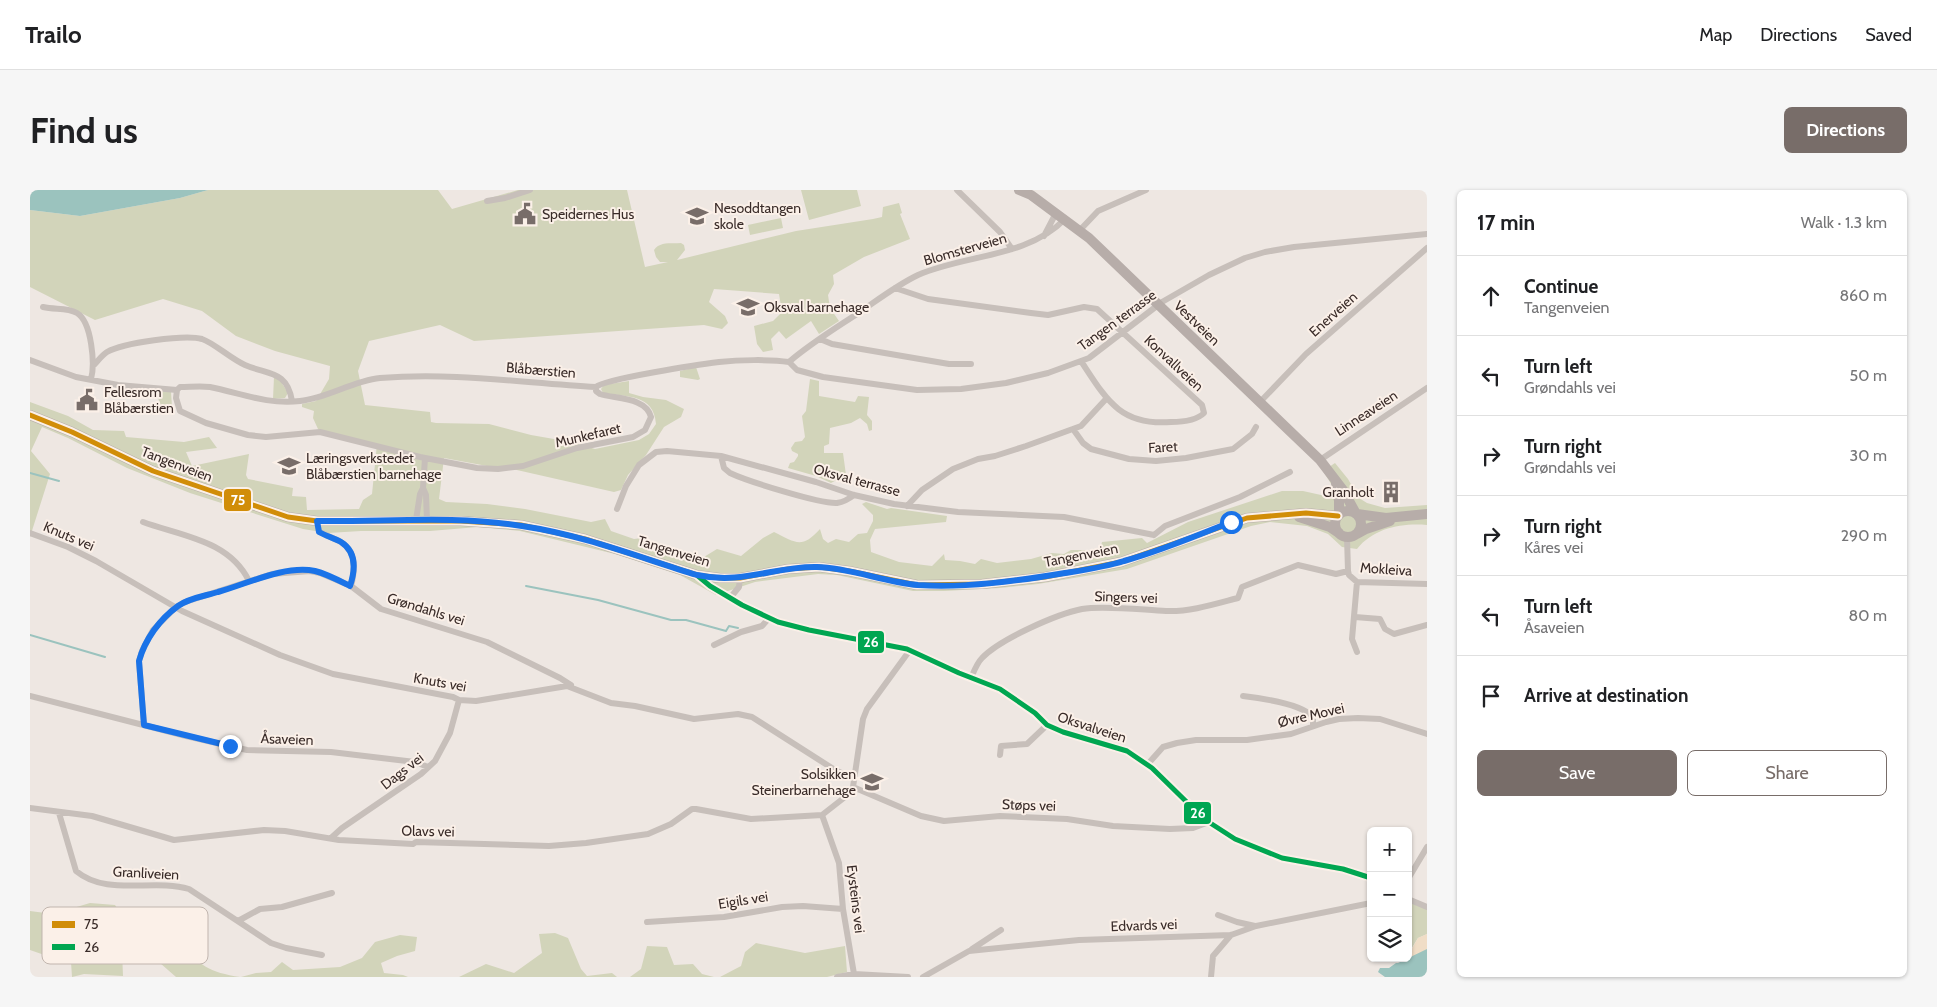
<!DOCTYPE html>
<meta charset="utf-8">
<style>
:root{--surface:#fff;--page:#f6f6f6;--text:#202124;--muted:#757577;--line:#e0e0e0;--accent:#786d69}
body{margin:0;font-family:Cabin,sans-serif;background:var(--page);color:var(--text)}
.controls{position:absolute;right:15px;bottom:15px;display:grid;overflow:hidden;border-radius:8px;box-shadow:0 1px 4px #0004}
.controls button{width:45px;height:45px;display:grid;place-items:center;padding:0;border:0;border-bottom:1px solid var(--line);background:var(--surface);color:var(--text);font:25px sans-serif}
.stop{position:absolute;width:15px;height:15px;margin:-11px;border:4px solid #1a73e8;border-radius:50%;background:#fff}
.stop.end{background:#1a73e8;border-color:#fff;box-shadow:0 1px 5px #0008}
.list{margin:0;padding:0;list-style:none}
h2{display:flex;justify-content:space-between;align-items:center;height:65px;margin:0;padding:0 20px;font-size:21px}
h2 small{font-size:16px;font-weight:400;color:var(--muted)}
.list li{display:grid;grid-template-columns:32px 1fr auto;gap:15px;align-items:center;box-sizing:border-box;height:80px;padding:0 20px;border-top:1px solid var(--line)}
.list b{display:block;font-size:19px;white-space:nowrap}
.list p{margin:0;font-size:16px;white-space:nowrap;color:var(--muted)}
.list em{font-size:16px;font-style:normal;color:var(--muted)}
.actions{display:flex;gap:10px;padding:15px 20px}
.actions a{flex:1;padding:11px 0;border:1px solid var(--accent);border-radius:8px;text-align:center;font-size:18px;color:var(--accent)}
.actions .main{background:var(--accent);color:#fff}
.icon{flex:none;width:28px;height:28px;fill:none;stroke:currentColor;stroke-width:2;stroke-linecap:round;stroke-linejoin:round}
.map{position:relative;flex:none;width:1397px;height:787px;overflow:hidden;border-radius:8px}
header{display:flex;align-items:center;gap:30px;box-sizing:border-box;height:70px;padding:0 25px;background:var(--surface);border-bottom:1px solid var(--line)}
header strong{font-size:24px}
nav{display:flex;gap:28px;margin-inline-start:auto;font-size:18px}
.intro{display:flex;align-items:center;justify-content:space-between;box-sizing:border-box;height:120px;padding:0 30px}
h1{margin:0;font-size:35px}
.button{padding:12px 22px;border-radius:8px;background:var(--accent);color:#fff;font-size:18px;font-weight:700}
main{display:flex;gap:30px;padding:0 30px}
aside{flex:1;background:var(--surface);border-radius:8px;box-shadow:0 1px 4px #0004}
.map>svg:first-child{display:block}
</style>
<header>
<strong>Trailo</strong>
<nav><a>Map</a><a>Directions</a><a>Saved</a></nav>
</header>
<div class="intro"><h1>Find us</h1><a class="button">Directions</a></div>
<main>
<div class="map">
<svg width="1397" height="787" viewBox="0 0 1397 787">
<rect width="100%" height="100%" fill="#eee7e2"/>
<path fill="#d2d4ba" d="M178 0H408L422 19 488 0H597L615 77 638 72H630L626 67 624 60C630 51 642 54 651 53L654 55 655 60 647 70 766 41 843 29 852 27 853 17 869 13 872 23 870 24 880 49 834 67 803 85 804 94 798 105 800 118 809 131 789 144 781 131 756 149 749 141 741 149 743 160 733 162 727 154 724 136 743 131 752 122 749 104 684 99 679 112 695 126 698 133 692 139 674 135 444 151 410 135 339 151 328 181 335 215 400 222 401 232 406 233 459 234 501 245 541 252 565 259 609 250 619 244 626 234C624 204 597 207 573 203L571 199 574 195 599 191V203L613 207 636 210 654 219 651 227 634 237 616 265 598 285 591 300 584 302 469 276H457L414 268 409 309 416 312 457 314 495 319 561 332 575 329 581 341 604 349 612 348 652 362 655 367 669 370 687 359 711 366 733 348 744 342C766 353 772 359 790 339L793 349 798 353 806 349 819 352 828 344 837 343 843 331V325L832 314 836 312 857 319 861 318 917 326 916 332 845 339 840 350 841 362 869 372 902 376 914 364 915 370 930 371 945 374 951 369 967 373 1001 369 1022 363 1034 364 1041 360H1070L1072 352 1112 348 1117 353 1158 332 1252 301H1273L1291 305 1305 306 1303 297 1293 281 1305 273 1318 289 1329 308 1337 313 1355 318 1397 315V335C1371 333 1344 338 1327 359L1312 357 1298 344 1277 336 1240 332 1221 336 1097 379 1008 394 970 398 914 401H883L807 385 788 384 725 392 686 405 650 385 585 364 490 341 448 337 400 341H331L298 343 273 339 160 303 97 278 38 248 12 237 1 261 20 284 0 347V212L38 226 63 240 94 241 96 247 154 252 179 247 187 258 156 262 162 276 219 264 216 285 218 289 263 298 262 306 276 307 277 320 329 319 333 310 342 304 347 254 288 239 283 228 284 221 272 217V214L286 211 299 189 300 176 245 161 206 146 172 121 133 109 65 130 0 97V20L50 26 150 8Z
M771 0H827L831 16 779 30Z
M751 28 753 38 720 45 718 35Z
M666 177 670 189 668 190 650 187V181Z
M244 187 250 190 258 203 255 208 243 209Z
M780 189 789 191V206L825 212 828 206 839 207 837 225 842 231V240L839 241 837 234 830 228 821 233 800 238 799 254 794 256V263H813L816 285 801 293 786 286 758 278 760 273 764 272 768 266V264L762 261 761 258 765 252 772 251 775 247 772 226 776 221Z
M121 200 141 202 142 217 131 216 128 208 120 206Z
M1378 712 1397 719V744L1388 748 1380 761H1378Z
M60 713 85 715 92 725 145 727 157 718 170 727C150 768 171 781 210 787H146L130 773 133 754 104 753 92 761 93 786 54 784 42 787 40 757 26 756 23 768 0 760V721L23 724Z
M525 743 538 748 551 779 557 786 582 783 587 787H429L456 774 484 783 512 763 509 744Z
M370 745 387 747 385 761 367 766 351 773 354 783 373 785 378 787H211L226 783 241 782 252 772 263 780 310 777 332 768 345 752Z
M726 753 775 763 815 756 817 782 797 787H690L711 776 715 762Z
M617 756 637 757 644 775 663 774 672 784 684 787H600L611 779Z"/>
<path fill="#f0ddc6" d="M1397 744V762L1383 767 1380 762 1388 748Z"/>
<path fill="#9bc3be" d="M0 0H178L150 8 50 26 0 20Z
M1397 759V787H1355L1348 782 1350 778H1359L1366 773H1368Z"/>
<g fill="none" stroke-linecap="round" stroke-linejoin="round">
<path stroke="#9bc3be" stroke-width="2" d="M0 283 29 291
M496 396 568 410 641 430H656L696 441 699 436 708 438
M0 445 75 467"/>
<path stroke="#c7bfba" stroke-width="6" d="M927 0 970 42 982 59
M457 11 475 8 500 0
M1050 40 1068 21 1116 0
M1014 46 1026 23
M865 98 898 109 1001 123 1018 125 1054 117 1067 119 1172 215 1174 223C1166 231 1152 232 1141 232 1090 236 1076 209 1051 171
M13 117C25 120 37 117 47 123 62 132 65 175 61 189
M790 149 802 154 919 174H941
M0 170 46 187 88 195 147 200 150 197C160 197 170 196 180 197 210 203 238 215 270 211 298 208 322 191 350 188 424 182 493 193 566 197 574 189 672 174 689 172 708 170 740 169 759 172
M759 172 767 180 793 187 887 200 931 199 976 193 1018 183 1059 168 1132 112 1179 85 1215 68 1235 62 1264 57 1397 44
M759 172C781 153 806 138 830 122 849 109 867 95 888 85 936 64 997 68 1035 29
M64 175C68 171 72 165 77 162 93 153 155 144 172 149 184 153 201 169 215 175 238 185 257 180 262 211
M147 200 146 208 150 221 176 233 218 245 236 247 290 242 390 267 447 278 468 279 493 276 547 258 603 247 615 240 621 227C616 207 585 209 570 204L566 201V197
M1230 212 1276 164 1397 58
M1043 239 1053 253 1061 259 1099 269 1126 271 1156 268 1203 259 1222 244 1226 237
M691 266 694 278 700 283C717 291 790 314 807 313 813 312 819 309 824 305
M395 268 393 298 396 305 397 330
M1290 270 1397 198
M877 316 892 300 923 279 948 269 965 266 996 256 1051 236 1076 209
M587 319 596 296 609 275 626 262 637 261 691 266 786 292 824 305 864 314 928 322 1034 327 1124 345
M386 330 390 304 393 298
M287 331 289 341C296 346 304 348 311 352 327 362 325 381 321 396
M113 332C151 346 199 350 219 391
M0 343 38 357 66 371 152 421 250 465 303 484 423 507 429 510 446 511 537 496 581 513 605 516 664 529 708 524 722 527 805 580 824 589
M1124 345 1135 336 1210 307 1260 282
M1317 347 1318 381 1319 385 1327 392 1397 394
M667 385 672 391 712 415 748 432 779 440 877 459 929 483 970 499 1005 523 1017 535 1033 542 1097 561 1122 578 1174 629 1205 649 1252 668 1313 679 1341 688
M1327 392 1322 449 1327 462
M700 408 709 397 710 388
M1325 427 1350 429 1355 439 1364 444 1397 435
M684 455 711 442 732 436 739 428
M941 488C944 481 947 473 952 468 970 449 1027 424 1052 419 1074 415 1113 420 1136 421 1160 422 1185 414 1208 408L1212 397 1268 375 1306 384 1318 381
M0 506 156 546 217 560 301 562 385 572 398 577
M1213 506C1230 508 1272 514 1283 527V536
M114 535 109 471 112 461 123 440 146 417 155 412 242 384 280 381 290 383 321 396 351 419 457 452 530 488 541 495
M970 565 971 556 997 554 1017 535
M1117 575 1133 557 1147 553 1166 550H1217L1261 544 1296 532 1309 529 1328 528 1350 529 1397 544
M823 597 891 626 914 631 970 626 1037 629 1083 636 1140 639 1163 638 1179 632
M0 618 62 626 144 650 234 640 255 641 309 650 383 654 386 652 519 656 556 653 618 644 641 634 662 619H666L721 629 792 625 815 607 823 597 833 529 837 519 880 460
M29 623 46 681C77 707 123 688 159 699L241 753 256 758 292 765
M792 625 809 673 813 719 824 784
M301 648 312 638 391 584 405 571 420 543 429 510
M1378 689 1397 657
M1378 709 1397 717
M1188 725 1207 732 1225 736
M208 731 230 719 252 717 302 703
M617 732 694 727 752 717 773 716 813 719
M942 759 971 740
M807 787 824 784 878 787
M893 787 939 761 1049 750 1201 745 1226 736 1341 713
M1181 787 1183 766 1201 745"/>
<path stroke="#b7ada9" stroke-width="10" d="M989 0 1001 5 1059 48 1290 270 1313 300 1325 322
M0 225 42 242 123 281 258 327 287 331H431L491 335 555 349 667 385 690 388H710L758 379 789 377 819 381 887 395 952 394 1015 387 1091 372 1217 328 1276 323 1308 326
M1306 293 1309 311V325
M1305 334a13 13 0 1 1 26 0a13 13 0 1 1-26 0Z
M1327 324 1356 328 1397 324
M1269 327 1300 337 1309 343
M1327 344 1336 339 1360 331"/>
<g stroke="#fbf0e8" stroke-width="9">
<path id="bus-1" d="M0 225 42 242 123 281 258 327 287 331H431L491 335 555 349 667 385 690 388H710L758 379 789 377 819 381 887 395 952 394 1015 387 1091 372 1217 328 1276 323 1308 326"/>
</g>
<g stroke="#fbf0e8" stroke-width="9">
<path id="bus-2" d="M668 386 680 396 712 415 748 432 779 440 877 459 929 483 970 499 1005 523 1017 535 1033 542 1097 561 1122 578 1174 629 1205 649 1252 668 1313 679 1341 688"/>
</g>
<use href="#bus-1" stroke="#d18d08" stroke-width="5"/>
<use href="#bus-2" stroke="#00a651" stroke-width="5"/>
</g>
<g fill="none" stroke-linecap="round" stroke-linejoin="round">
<path stroke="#1a73e8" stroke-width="6" d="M200 556 114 535 109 471C115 449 130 429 148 416 159 408 175 406 188 402 217 394 254 375 285 381 297 384 310 391 320 396 325 381 327 362 311 352 304 348 296 346 289 342L287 331C355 332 425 325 492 336 553 345 608 367 667 385 713 395 744 376 787 377 821 378 854 392 888 395 936 398 987 391 1035 383 1054 380 1075 377 1094 371 1130 361 1166 346 1201 332"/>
</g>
<defs>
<g id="civic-bare" transform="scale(1.725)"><path d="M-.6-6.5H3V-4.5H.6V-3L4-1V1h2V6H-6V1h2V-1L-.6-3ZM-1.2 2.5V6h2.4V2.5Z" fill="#786d69" stroke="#fbf0e8" stroke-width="2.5" paint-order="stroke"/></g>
<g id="school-bare" transform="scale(1.725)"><path d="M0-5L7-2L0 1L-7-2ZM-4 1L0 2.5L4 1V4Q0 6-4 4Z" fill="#786d69" stroke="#fbf0e8" stroke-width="2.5" paint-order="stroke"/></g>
<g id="building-bare" transform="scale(1.725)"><path d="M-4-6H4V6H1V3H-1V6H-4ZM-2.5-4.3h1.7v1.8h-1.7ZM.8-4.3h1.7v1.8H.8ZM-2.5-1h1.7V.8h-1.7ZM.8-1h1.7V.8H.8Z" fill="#786d69" stroke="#fbf0e8" stroke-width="2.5" paint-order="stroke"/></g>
</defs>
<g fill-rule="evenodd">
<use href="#civic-bare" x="495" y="24"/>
<use href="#school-bare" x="667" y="26"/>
<use href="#school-bare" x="718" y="117"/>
<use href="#civic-bare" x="57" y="210"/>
<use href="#school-bare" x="259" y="276"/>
<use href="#building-bare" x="1361" y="302"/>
<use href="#school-bare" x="842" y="592"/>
</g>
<g text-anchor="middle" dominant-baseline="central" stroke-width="4" stroke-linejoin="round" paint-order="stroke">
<g font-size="14" fill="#392b28" stroke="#fbf0e8" text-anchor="start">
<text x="684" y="18">Nesoddtangen<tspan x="684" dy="16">skole</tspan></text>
<text x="512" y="24">Speidernes Hus</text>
<text x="734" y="117">Oksval barnehage</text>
<text x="74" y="202">Fellesrom<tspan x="74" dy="16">Blåbærstien</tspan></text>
<text x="276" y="268">Læringsverkstedet<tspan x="276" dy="16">Blåbærstien barnehage</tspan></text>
<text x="1344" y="302" text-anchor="end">Granholt</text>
<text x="826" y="584" text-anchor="end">Solsikken<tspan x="826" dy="16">Steinerbarnehage</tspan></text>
</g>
<g font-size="14" fill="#392b28" stroke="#fbf0e8">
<text transform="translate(935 59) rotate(-16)">Blomsterveien</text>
<text transform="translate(1303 124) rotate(-42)">Enerveien</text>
<text transform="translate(1087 130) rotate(-36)">Tangen terrasse</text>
<text transform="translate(1167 133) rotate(44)">Vestveien</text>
<text transform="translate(1144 173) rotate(43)">Konvallveien</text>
<text transform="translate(511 180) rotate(5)">Blåbærstien</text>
<text transform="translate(1336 223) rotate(-33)">Linneaveien</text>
<text transform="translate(558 245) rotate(-13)">Munkefaret</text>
<text transform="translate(1133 257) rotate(-3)">Faret</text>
<text transform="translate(147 274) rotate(21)">Tangenveien</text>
<text transform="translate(827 290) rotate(15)">Oksval terrasse</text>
<text transform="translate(39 346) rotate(23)">Knuts vei</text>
<text transform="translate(644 361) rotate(17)">Tangenveien</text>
<text transform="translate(1051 365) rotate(-11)">Tangenveien</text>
<text transform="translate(1356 379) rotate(4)">Mokleiva</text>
<text transform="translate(1096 407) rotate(2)">Singers vei</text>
<text transform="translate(396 419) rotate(17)">Grøndahls vei</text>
<text transform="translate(410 492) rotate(10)">Knuts vei</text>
<text transform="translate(1281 525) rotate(-13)">Øvre Movei</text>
<text transform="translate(1062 537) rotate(18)">Oksvalveien</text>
<text transform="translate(257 549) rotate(2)">Åsaveien</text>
<text transform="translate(372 581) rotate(-38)">Dags vei</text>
<text transform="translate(999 615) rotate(2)">Støps vei</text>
<text transform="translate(398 641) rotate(1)">Olavs vei</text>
<text transform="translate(116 683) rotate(3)">Granliveien</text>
<text transform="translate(826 709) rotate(83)">Eysteins vei</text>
<text transform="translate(713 710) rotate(-9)">Eigils vei</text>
<text transform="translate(1114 735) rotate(-2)">Edvards vei</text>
</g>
</g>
<rect x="12" y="717" width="166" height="57" rx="8" fill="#fbf0e8" stroke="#c1b5ae" stroke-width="1"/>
<rect x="22" y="731" width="23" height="7" fill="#d18d08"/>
<rect x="22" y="754" width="23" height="6" fill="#00a651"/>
<g font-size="14" fill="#392b28">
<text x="54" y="739">75</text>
<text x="54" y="762">26</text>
</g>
<g stroke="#fbf0e8" stroke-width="2">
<rect x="193" y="298" width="29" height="24" rx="5" fill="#d18d08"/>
<rect x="827" y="440" width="28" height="24" rx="5" fill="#00a651"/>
<rect x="1153" y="611" width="29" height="24" rx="5" fill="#00a651"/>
</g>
<g font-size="14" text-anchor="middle" font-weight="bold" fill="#fff">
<text x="208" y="315">75</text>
<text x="841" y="457">26</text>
<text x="1168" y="628">26</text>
</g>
</svg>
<div class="controls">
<button>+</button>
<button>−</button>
<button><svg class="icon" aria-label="layers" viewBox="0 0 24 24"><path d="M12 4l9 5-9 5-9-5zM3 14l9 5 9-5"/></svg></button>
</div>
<div class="stop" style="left:1201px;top:332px"></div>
<div class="stop end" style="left:200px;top:556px"></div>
</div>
<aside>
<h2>17 min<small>Walk · 1.3 km</small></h2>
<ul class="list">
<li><svg class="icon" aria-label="ahead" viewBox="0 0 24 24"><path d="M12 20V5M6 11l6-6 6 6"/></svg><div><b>Continue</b><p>Tangenveien</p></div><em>860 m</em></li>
<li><svg class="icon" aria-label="left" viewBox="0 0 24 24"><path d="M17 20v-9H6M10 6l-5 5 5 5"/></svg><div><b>Turn left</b><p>Grøndahls vei</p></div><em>50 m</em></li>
<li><svg class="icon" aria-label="right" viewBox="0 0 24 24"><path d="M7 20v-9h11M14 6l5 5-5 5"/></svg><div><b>Turn right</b><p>Grøndahls vei</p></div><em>30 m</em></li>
<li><svg class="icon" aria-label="right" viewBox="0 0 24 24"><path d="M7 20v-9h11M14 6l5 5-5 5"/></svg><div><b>Turn right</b><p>Kåres vei</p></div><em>290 m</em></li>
<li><svg class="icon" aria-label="left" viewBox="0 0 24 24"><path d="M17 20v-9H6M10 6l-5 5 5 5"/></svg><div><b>Turn left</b><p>Åsaveien</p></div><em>80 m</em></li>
<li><svg class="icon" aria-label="arrive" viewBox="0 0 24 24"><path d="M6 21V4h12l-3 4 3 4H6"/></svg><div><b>Arrive at destination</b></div></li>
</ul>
<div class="actions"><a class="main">Save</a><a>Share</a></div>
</aside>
</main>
